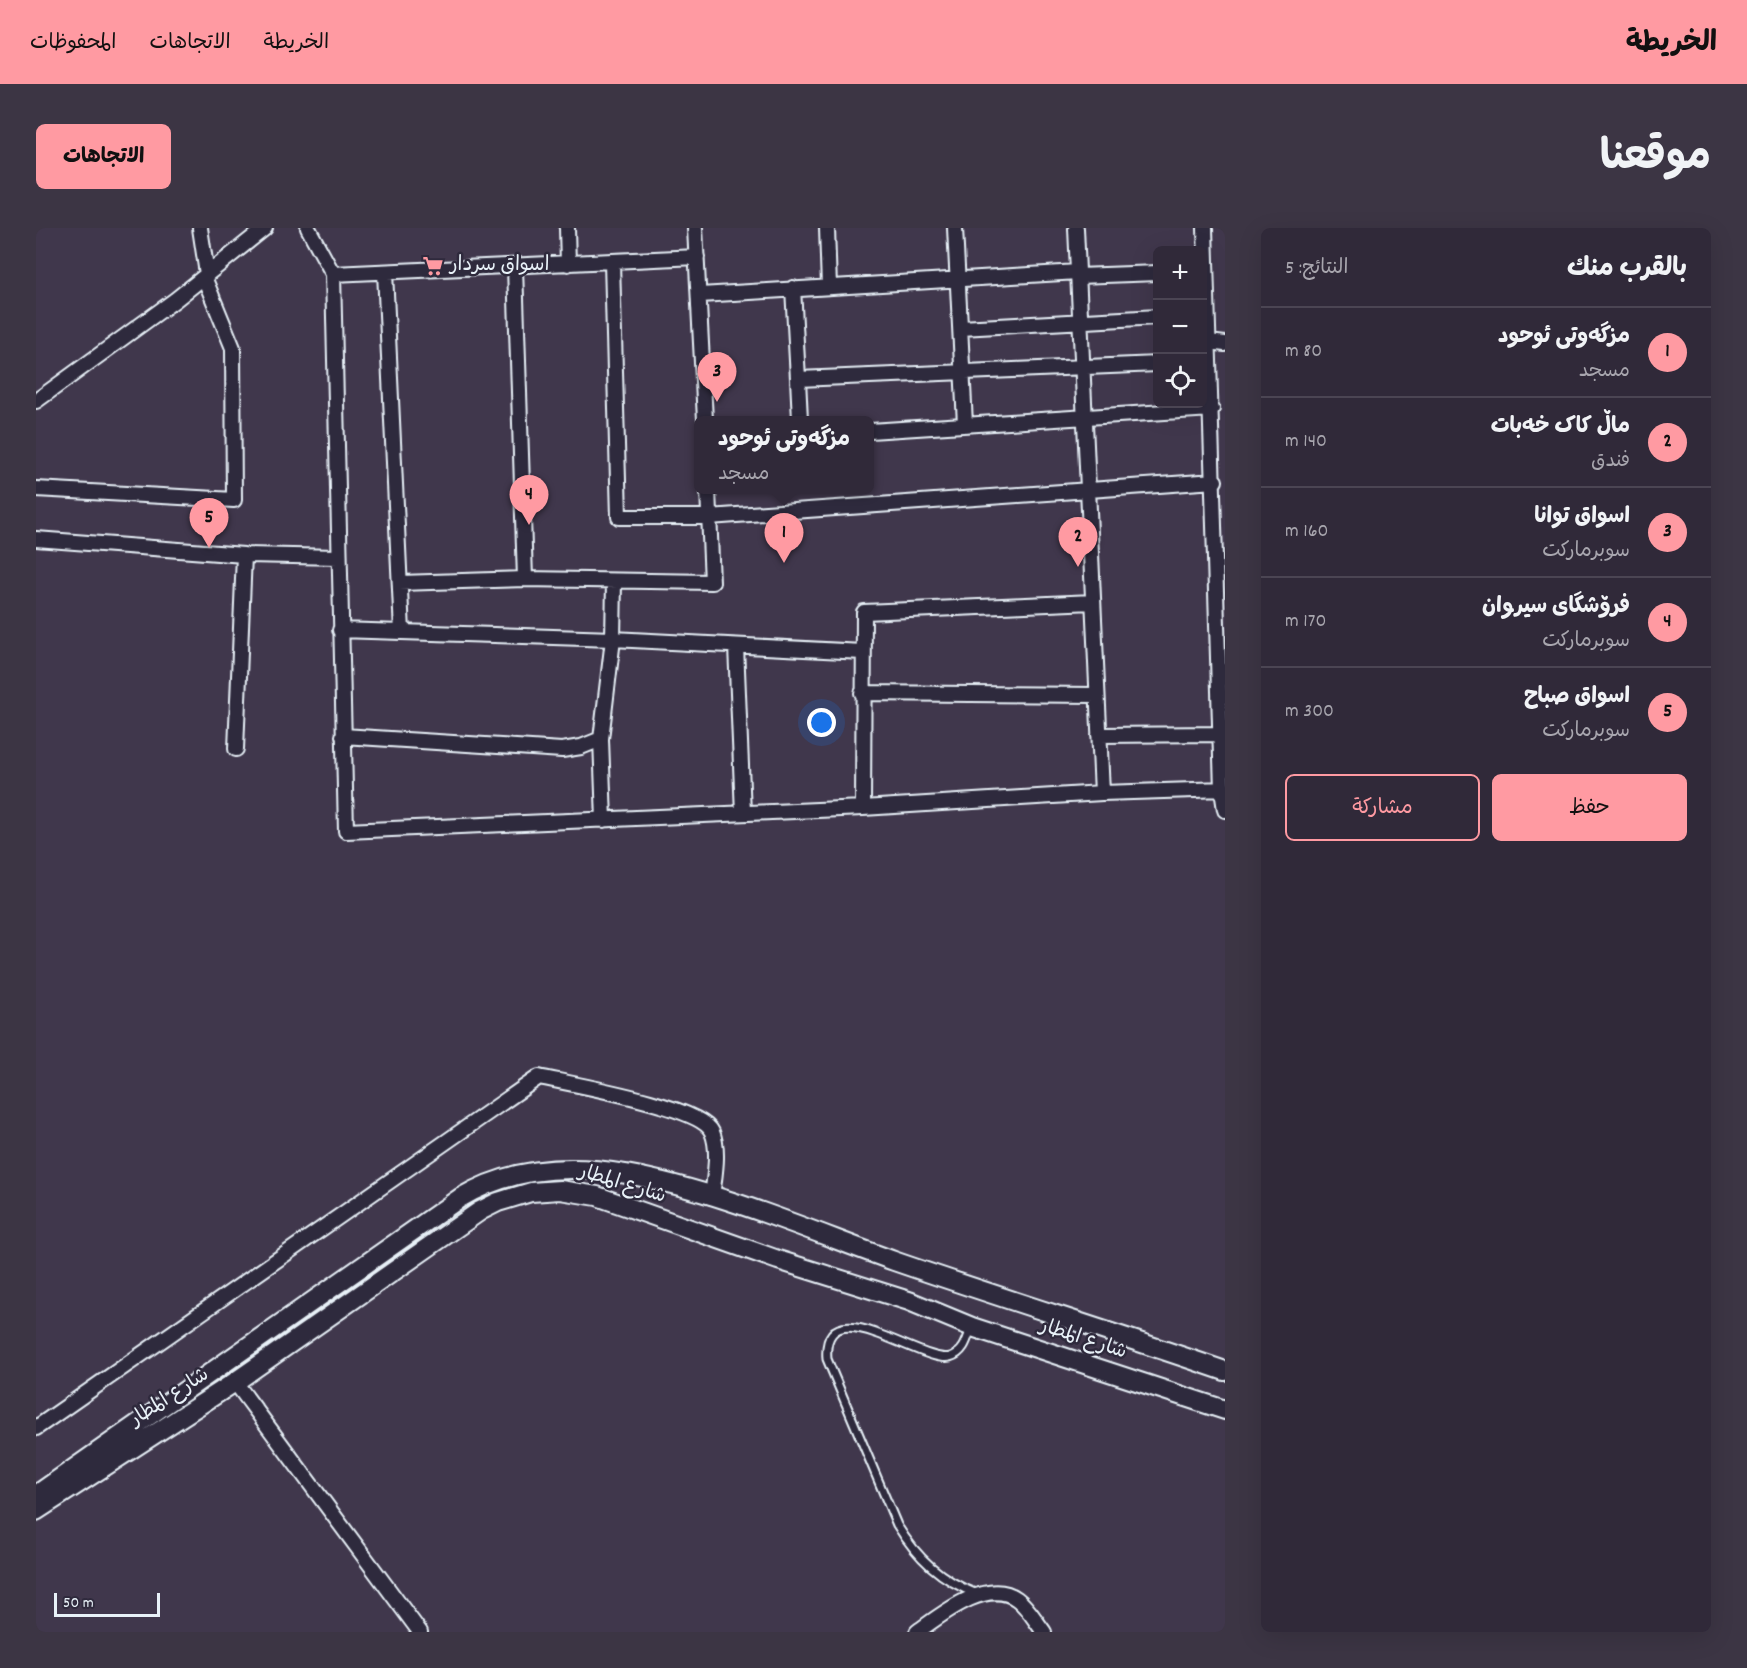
<!DOCTYPE html>
<html lang="ar">
<meta charset="utf-8">
<style>
:root{--surface:#302939;--page:#3c3544;--text:#f1f3f6;--muted:#a8a6ae;--line:#4b4553;--accent:#ff9aa2}
body{margin:0;font-family:Dekko,"Playpen Sans Arabic",sans-serif;background:var(--page);color:var(--text);direction:rtl}
.controls{position:absolute;right:18px;top:18px;display:grid;overflow:hidden;border-radius:9px;box-shadow:0 6px 24px #0002}
.controls button{width:54px;height:54px;display:grid;place-items:center;padding:0;border:0;border-bottom:2px solid var(--line);background:var(--surface);color:var(--text);font:30px sans-serif}
.scale{position:absolute;left:18px;bottom:15px;width:106px;box-sizing:border-box;padding-left:6px;border:3px solid #e8f1f8;border-top:0;font-size:16px;line-height:21px;white-space:nowrap;color:#e8f1f8;-webkit-text-stroke:4px #2f2a3d;paint-order:stroke}
.you{position:absolute;left:786px;top:495px;width:21px;height:21px;margin:-15px;border:4px solid #fff;border-radius:50%;background:#1a73e8;box-shadow:0 0 0 9px #1a73e833}
.badge{display:grid;place-items:center;width:39px;height:39px;border-radius:50%;background:var(--accent);color:#111;font-size:20px;font-weight:700}
.pin{position:absolute;translate:-50% -50px;filter:drop-shadow(0 2px 3px #0008)}
.pin::after{content:'';position:absolute;top:32px;width:21px;height:18px;background:inherit;clip-path:polygon(0 0,100% 0,50% 100%)}
.popup{position:absolute;left:658px;top:188px;width:180px;height:78px;box-sizing:border-box;display:grid;place-content:center;border-radius:9px;background:var(--surface);filter:drop-shadow(0 2px 4px #0005);font-size:20px;white-space:nowrap;color:var(--muted)}
.popup b{font-size:22px;color:var(--text)}
.popup::after{content:'';position:absolute;left:50%;top:100%;margin-left:-12px;border:12px solid transparent;border-top-color:var(--surface)}
.list{margin:0;padding:0;list-style:none}
h2{display:flex;justify-content:space-between;align-items:center;height:78px;margin:0;padding:0 24px;font-size:26px}
h2 small{font-size:20px;font-weight:400;color:var(--muted)}
.list li{display:grid;grid-template-columns:39px 1fr auto;gap:18px;align-items:center;box-sizing:border-box;height:90px;padding:0 24px;border-top:2px solid var(--line)}
.list b{display:block;font-size:22px;white-space:nowrap}
.list p{margin:0;font-size:20px;white-space:nowrap;color:var(--muted)}
.list em{font-size:20px;font-style:normal;color:var(--muted)}
.actions{display:flex;gap:12px;padding:18px 24px}
.actions a{flex:1;padding:14px 0;border:2px solid var(--accent);border-radius:9px;text-align:center;font-size:21px;color:var(--accent)}
.actions .main{background:var(--accent);color:#111}
.icon{flex:none;width:33px;height:33px;fill:none;stroke:currentColor;stroke-width:2;stroke-linecap:round;stroke-linejoin:round}
.map{position:relative;flex:none;width:1189px;height:1404px;overflow:hidden;direction:ltr;border-radius:9px}
header{display:flex;align-items:center;gap:36px;box-sizing:border-box;height:84px;padding:0 30px;background:var(--accent);color:#111}
header strong{font-size:28px}
nav{display:flex;gap:33px;margin-inline-start:auto;font-size:21px}
.intro{display:flex;align-items:center;justify-content:space-between;box-sizing:border-box;height:144px;padding:0 36px}
h1{margin:0;font-size:42px}
.button{padding:15px 27px;border-radius:9px;background:var(--accent);color:#111;font-size:21px;font-weight:700}
main{display:flex;gap:36px;padding:0 36px}
aside{flex:1;background:var(--surface);border-radius:9px;box-shadow:0 6px 24px #0002}
.map>svg:first-child{display:block}
</style>
<header>
<strong>الخريطة</strong>
<nav><a>الخريطة</a><a>الاتجاهات</a><a>المحفوظات</a></nav>
</header>
<div class="intro"><h1>موقعنا</h1><a class="button">الاتجاهات</a></div>
<main>
<aside>
<h2>بالقرب منك<small>النتائج: 5</small></h2>
<ul class="list">
<li><span class="badge">1</span><div><b>مزگەوتی ئوحود</b><p>مسجد</p></div><em>80 m</em></li>
<li><span class="badge">2</span><div><b>ماڵ کاک خەبات</b><p>فندق</p></div><em>140 m</em></li>
<li><span class="badge">3</span><div><b>اسواق توانا</b><p>سوبرماركت</p></div><em>160 m</em></li>
<li><span class="badge">4</span><div><b>فرۆشگای سیروان</b><p>سوبرماركت</p></div><em>170 m</em></li>
<li><span class="badge">5</span><div><b>اسواق صباح</b><p>سوبرماركت</p></div><em>300 m</em></li>
</ul>
<div class="actions"><a class="main">حفظ</a><a>مشاركة</a></div>
</aside>
<div class="map">
<svg width="1189" height="1404" viewBox="0 0 1189 1404">
<rect width="100%" height="100%" fill="#40374c"/>
<filter id="ink" filterUnits="userSpaceOnUse"><feTurbulence type="fractalNoise" baseFrequency=".0167" numOctaves="2"/><feDisplacementMap in="SourceGraphic" scale="12" xChannelSelector="R" yChannelSelector="G"/><feConvolveMatrix kernelMatrix="1 2 1 2 8 2 1 2 1" color-interpolation-filters="sRGB"/></filter>
<g filter="url(#ink)">
<g fill="none" stroke-linecap="round" stroke-linejoin="round">
<g stroke="#e8f1f8" stroke-width="11">
<path id="service" d="M935 1100C931 1112 928 1125 914 1129 887 1137 785 1057 791 1131L861 1297C881 1330 905 1352 941 1366"/>
</g>
<g stroke="#e8f1f8" stroke-width="18">
<path id="minor" d="M164 0 171 46
M272 0 297 46 310 603 827 580 1066 565 1189 561
M531 0 532 36
M659 0 669 192
M791 0 793 59
M919 0 929 196
M1040 0 1066 565
M1169 0 1186 562 1189 582
M576 34 583 289H673L1179 253
M479 39 489 351
M349 44 366 404
M297 46 661 29
M1042 48 1122 45
M757 60 762 151 1122 136
M664 67 1042 44
M925 100 1122 89
M1173 114 1189 116
M762 151 764 192
M0 173 139 72 229 0
M834 203 1176 181
M0 261 198 272 197 120 168 49
M0 311 208 327 302 329
M364 355 489 351 676 354 672 262
M304 402 577 411 827 424
M700 418 707 585
M826 465 1061 467
M1063 507 1184 506
M307 508 526 522 545 519 565 511 577 411 578 353
M565 511 568 592
M200 521 208 327
M827 580 828 384 1057 374
M199 1154 384 1404
M0 1200 503 849C534 856 665 878 676 904 684 923 678 949 676 969
M881 1404C905 1387 951 1349 981 1371 992 1379 1000 1394 1008 1404"/>
</g>
<g stroke="#e8f1f8" stroke-width="22">
<path id="secondary" d="M0 1267 424 970C474 940 533 936 590 946 680 962 772 1002 858 1033 968 1071 1079 1105 1189 1143
M0 1283 199 1154 444 983 462 974 495 964 524 962 561 968 742 1032 873 1073 936 1099 1189 1182"/>
</g>
<use href="#service" stroke="#2f2a3d" stroke-width="7"/>
<use href="#minor" stroke="#2f2a3d" stroke-width="14"/>
<use href="#secondary" stroke="#2f2a3d" stroke-width="18"/>
</g>
</g>
<defs>
<g id="supermarket-bare" transform="scale(1.62)"><path d="M-6-5.5h2.5l.6 2H6L4.5 2H-2.5L-4.4-4H-6ZM-1.5 3.2a1.3 1.3 0 1 0 .1 0ZM3 3.2a1.3 1.3 0 1 0 .1 0Z" fill="#ff9aa2" stroke="#2f2a3d" stroke-width="2.5" paint-order="stroke"/></g>
</defs>
<g fill-rule="evenodd">
<use href="#supermarket-bare" x="397" y="38"/>
</g>
<g text-anchor="middle" dominant-baseline="central" stroke-width="5" stroke-linejoin="round" paint-order="stroke">
<g font-size="20" fill="#e8f1f8" stroke="#2f2a3d" text-anchor="start">
<text x="414" y="38">اسواق سردار</text>
</g>
<g font-size="20" fill="#e8f1f8" stroke="#2f2a3d">
<text transform="translate(586 957) rotate(17)">شارع المطار</text>
<text transform="translate(1047 1112) rotate(18)">شارع المطار</text>
<text transform="translate(134 1170) rotate(-33)">شارع المطار</text>
</g>
</g>
</svg>
<div class="controls">
<button>+</button>
<button>−</button>
<button><svg class="icon" aria-label="locate" viewBox="0 0 24 24"><circle cx="12" cy="12" r="6"/><path d="M12 2v4M12 18v4M2 12h4M18 12h4"/></svg></button>
</div>
<div class="scale">50 m</div>
<div class="you"></div>
<div class="pin badge" style="left:748px;top:335px">1</div>
<div class="popup"><b>مزگەوتی ئوحود</b>مسجد</div>
<div class="pin badge" style="left:1042px;top:339px">2</div>
<div class="pin badge" style="left:681px;top:174px">3</div>
<div class="pin badge" style="left:493px;top:297px">4</div>
<div class="pin badge" style="left:173px;top:320px">5</div>
</div>
</main>
